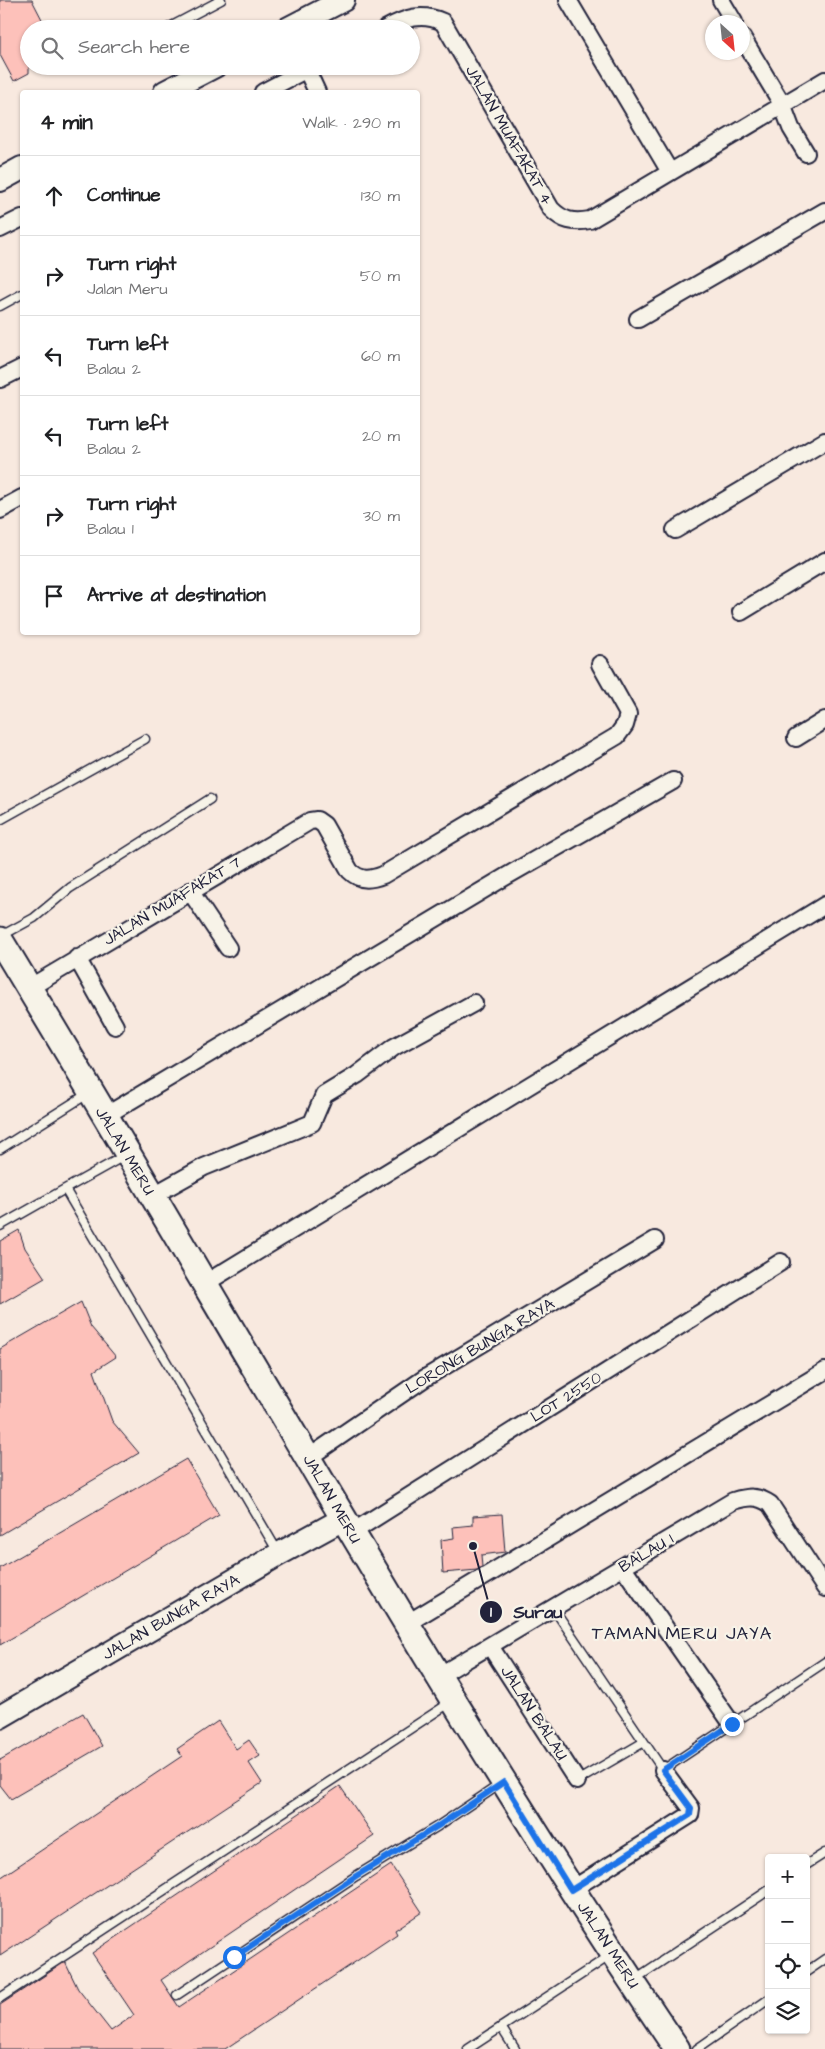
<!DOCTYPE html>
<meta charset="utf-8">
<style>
:root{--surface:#fff;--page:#f2f2f2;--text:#202124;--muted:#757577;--line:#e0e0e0}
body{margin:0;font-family:"Architects Daughter",sans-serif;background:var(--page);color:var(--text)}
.controls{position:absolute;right:15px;bottom:15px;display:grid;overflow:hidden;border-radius:5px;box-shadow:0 1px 4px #0004}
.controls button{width:45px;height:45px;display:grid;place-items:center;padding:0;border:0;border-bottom:1px solid var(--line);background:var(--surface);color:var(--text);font:25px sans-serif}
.compass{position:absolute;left:705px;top:15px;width:45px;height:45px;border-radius:50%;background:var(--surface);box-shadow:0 1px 4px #0004;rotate:153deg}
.stop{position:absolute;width:15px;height:15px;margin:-11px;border:4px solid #1a73e8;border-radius:50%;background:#fff}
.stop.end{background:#1a73e8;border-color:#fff;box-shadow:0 1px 5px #0008}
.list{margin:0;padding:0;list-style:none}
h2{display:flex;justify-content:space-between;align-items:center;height:65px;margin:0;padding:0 20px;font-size:21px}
h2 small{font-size:16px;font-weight:400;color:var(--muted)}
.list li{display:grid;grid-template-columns:32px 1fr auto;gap:15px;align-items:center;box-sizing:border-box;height:80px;padding:0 20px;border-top:1px solid var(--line)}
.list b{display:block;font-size:19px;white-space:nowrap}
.list p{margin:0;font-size:16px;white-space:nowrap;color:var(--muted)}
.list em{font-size:16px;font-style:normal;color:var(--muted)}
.icon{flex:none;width:28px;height:28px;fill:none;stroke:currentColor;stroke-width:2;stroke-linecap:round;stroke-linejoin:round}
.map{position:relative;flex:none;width:825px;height:2049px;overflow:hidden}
.search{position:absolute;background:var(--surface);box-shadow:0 1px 4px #0004;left:20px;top:20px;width:400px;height:55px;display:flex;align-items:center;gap:12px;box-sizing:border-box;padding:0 18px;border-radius:28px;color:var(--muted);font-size:19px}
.panel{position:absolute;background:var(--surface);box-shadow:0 1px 4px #0004;left:20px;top:90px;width:400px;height:545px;border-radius:5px}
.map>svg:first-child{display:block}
</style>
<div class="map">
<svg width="825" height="2049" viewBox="0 0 825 2049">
<rect width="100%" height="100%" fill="#f8e9df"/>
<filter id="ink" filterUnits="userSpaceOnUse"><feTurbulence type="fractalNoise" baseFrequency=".02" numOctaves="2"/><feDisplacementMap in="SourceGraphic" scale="10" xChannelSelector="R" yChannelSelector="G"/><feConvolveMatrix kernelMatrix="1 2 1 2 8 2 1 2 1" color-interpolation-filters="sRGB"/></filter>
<g filter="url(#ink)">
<path fill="#fdc1ba" stroke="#22223b" d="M0 0H32L47 29H29V73L14 81 0 55Z
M19 1230 25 1248 45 1278 0 1304V1241Z
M81 1302 91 1327 116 1357 94 1371 112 1421 139 1453 0 1535V1349Z
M186 1459 219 1515 0 1645V1568Z
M502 1514 505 1552 481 1555 482 1567 477 1570 443 1573 441 1540 454 1538 453 1527 473 1525V1516Z
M83 1713 102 1746 11 1799 0 1785V1760Z
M218 1721 236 1749 249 1740 260 1756 249 1763 262 1783 0 1956V1878L182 1756 177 1749Z
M340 1786 374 1836 161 1980 179 2007 391 1865 422 1912 395 1930 397 1934 225 2049H0V2005L65 1962 78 1989 111 2031 134 2015 92 1953Z"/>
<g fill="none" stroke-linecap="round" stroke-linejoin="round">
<g stroke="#22223b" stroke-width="11">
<path id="lane" d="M166 29 221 0
M0 306 22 294
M0 820 145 739
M1 936 34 918 70 888 210 799
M0 1149 89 1093
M65 1189 124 1156
M0 1226 65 1189 278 1552
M554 1609 663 1770 825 1662
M577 1781 644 1742
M806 1865 825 1853
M806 1972 825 1959
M635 1979 769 1890
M177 1995 356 1876 438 1826 502 1783
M0 1998 451 1702
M501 2027 515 2049
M468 2049 611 1955
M697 2049 769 1999"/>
</g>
<g stroke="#22223b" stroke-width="20">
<path id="street" d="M568 0 670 172
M721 0 734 22
M385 29C406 18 421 12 443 22L551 209C563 221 573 223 590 220L825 80
M742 37 782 104 791 128 806 153
M305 66 317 92
M263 92 313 66
M0 229 22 218
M638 319 825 211
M0 379 22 368
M0 510 22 498
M675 530 825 441
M741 612 825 561
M796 738 825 720
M190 891 228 948
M77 958 115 1026
M29 988 310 821 317 820 324 825 350 871C360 881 370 880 383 875L617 736 625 725 628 714 600 664
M105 1116 505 877 673 781
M152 1196 204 1167 312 1123 324 1095 357 1075 394 1047 474 1003
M204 1284 825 905
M308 1458 425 1378 655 1240
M351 1533 781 1262
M623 1567 732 1724
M406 1624 825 1371
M490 1646 577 1781
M437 1677 733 1501C747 1497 757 1495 770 1504L825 1588
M571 1890 690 1815 691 1808 663 1770"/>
</g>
<g stroke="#22223b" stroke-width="26">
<path id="secondary" d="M287 29 343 0
M165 92 215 66
M0 180 22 168
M0 1717 279 1554 343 1519"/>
</g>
<g stroke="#22223b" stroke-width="29">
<path id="primary" d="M0 940C225 1310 434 1690 677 2049"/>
</g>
<use href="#lane" stroke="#f7f3e8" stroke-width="8"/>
<use href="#street" stroke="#f7f3e8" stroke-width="16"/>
<use href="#secondary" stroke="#f7f3e8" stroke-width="22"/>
<use href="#primary" stroke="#f7f3e8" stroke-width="25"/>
</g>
</g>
<g fill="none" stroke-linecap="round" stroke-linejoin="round" filter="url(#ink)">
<path stroke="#1a73e8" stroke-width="6" d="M234 1957 356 1876 438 1826 504 1782 571 1890 690 1815 691 1808 663 1770 732 1724"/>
</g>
<g text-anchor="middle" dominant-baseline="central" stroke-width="4.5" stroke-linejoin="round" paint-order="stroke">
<g font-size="16" fill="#22223b" stroke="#f7f3e8">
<text transform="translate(509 135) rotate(60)">JALAN MUAFAKAT 4</text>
<text transform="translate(172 901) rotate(-31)">JALAN MUAFAKAT 7</text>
<text transform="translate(125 1151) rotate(59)">JALAN MERU</text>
<text transform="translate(480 1346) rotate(-31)">LORONG BUNGA RAYA</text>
<text transform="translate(566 1397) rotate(-32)">LOT 2550</text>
<text transform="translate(332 1499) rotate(60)">JALAN MERU</text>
<text transform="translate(646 1553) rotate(-31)">BALAU 1</text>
<text transform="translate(171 1617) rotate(-30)">JALAN BUNGA RAYA</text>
<text transform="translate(534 1713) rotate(57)">JALAN BALAU</text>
<text transform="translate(608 1945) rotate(57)">JALAN MERU</text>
</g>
<g font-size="18" letter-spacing="1" fill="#22223b" stroke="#f7f3e8">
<text x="682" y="1633">TAMAN MERU JAYA</text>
</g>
</g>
<path fill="none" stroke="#22223b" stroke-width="2" d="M473 1546L491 1612"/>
<g fill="#22223b" stroke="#f7f3e8" stroke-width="2">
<circle cx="473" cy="1546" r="5"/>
<circle cx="491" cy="1612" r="12"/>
</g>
<g font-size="15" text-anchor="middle" font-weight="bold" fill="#fff">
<text x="491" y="1617">1</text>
</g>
<g font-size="18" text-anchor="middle" font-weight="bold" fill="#22223b" stroke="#f7f3e8" stroke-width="4.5" stroke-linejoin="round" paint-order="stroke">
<text x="538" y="1618">Surau</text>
</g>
</svg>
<div class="controls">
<button>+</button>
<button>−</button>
<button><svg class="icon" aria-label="locate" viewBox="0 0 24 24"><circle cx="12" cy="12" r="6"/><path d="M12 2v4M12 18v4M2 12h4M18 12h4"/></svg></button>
<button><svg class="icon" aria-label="layers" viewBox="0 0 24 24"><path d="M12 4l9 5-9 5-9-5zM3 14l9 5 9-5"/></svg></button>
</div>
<svg class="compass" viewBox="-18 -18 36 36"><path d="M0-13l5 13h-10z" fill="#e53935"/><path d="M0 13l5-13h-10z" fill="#757577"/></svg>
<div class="stop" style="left:234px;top:1957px"></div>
<div class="stop end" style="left:732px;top:1724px"></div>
<div class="search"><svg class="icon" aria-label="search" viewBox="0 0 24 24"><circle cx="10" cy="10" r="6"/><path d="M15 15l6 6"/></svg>Search here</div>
<section class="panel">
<h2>4 min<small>Walk · 290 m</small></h2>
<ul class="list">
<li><svg class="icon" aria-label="ahead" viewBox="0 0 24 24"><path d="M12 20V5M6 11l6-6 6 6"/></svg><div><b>Continue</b></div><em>130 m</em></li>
<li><svg class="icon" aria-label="right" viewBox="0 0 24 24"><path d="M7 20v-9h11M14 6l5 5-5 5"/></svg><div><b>Turn right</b><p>Jalan Meru</p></div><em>50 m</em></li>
<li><svg class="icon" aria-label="left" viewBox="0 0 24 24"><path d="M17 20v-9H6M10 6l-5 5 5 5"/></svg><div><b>Turn left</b><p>Balau 2</p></div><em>60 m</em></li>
<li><svg class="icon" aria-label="left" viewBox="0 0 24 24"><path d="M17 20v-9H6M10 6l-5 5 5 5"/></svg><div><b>Turn left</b><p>Balau 2</p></div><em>20 m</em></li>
<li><svg class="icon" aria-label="right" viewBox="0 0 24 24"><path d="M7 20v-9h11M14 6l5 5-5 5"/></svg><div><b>Turn right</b><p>Balau 1</p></div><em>30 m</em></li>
<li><svg class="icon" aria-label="arrive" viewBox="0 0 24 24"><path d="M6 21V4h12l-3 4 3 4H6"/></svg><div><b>Arrive at destination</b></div></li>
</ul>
</section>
</div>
